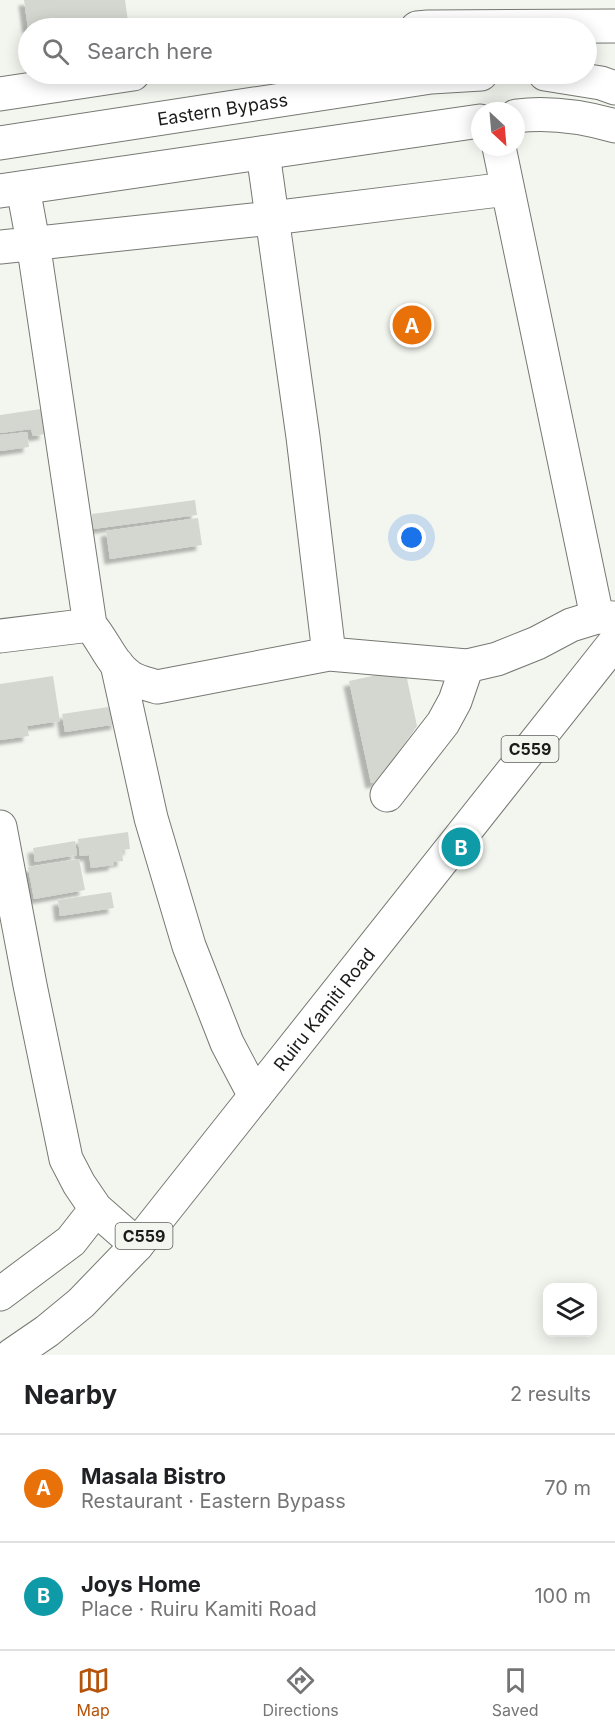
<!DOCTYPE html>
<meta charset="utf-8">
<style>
:root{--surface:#fff;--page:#f2f2f2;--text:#202124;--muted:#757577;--line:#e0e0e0;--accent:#b45309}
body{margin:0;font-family:Inter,sans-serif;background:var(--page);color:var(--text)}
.controls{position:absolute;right:18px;bottom:18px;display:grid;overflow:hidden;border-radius:12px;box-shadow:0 3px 15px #0003}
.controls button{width:54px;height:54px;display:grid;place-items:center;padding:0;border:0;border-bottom:2px solid var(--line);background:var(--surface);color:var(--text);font:30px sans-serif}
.compass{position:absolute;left:471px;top:102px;width:54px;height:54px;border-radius:50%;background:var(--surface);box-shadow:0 3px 15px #0003;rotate:154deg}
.you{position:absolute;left:412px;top:538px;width:21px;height:21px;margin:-15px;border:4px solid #fff;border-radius:50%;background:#1a73e8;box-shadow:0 0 0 9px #1a73e833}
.badge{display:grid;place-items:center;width:39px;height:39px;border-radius:50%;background:var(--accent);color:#fff;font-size:20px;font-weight:700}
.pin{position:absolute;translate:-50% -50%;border:3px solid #fff;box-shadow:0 2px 6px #0006}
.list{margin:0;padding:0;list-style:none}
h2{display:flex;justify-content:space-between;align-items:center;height:78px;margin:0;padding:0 24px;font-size:26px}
h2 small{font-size:20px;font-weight:400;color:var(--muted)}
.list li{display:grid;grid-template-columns:39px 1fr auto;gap:18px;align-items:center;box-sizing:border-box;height:108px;padding:0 24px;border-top:2px solid var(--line)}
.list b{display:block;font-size:22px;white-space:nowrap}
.list p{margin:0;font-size:20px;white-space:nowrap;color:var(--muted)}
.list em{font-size:20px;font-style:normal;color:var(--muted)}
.icon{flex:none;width:33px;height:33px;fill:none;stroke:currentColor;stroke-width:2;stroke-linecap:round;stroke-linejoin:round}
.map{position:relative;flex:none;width:615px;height:1355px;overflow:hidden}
.search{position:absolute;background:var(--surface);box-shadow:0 3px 15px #0003;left:18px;right:18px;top:18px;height:66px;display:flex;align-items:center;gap:15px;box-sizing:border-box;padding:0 21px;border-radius:33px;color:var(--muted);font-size:22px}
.sheet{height:294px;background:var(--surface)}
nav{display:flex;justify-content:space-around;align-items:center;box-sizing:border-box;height:84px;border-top:2px solid var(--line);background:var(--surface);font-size:16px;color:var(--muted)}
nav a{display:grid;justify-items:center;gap:3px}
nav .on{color:var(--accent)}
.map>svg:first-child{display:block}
</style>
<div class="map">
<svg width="615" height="1355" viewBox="0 0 615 1355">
<defs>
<filter id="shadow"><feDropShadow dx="-5.5" dy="5.5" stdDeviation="1.5" flood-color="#0004"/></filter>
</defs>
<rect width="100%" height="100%" fill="#f3f6ef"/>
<path fill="#d4d7d0" filter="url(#shadow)" d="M24 0H125L129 28H28Z
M41 409 45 434 33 436 31 429 0 433V415Z
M27 432 29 447 0 451V435Z
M195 500 197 515 93 529 92 514Z
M198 518 202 545 110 559 106 531Z
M405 669 417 726 377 782 371 783 349 681Z
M53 676 60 721 27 726 29 736 0 740V684Z
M115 706 117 724 65 732 62 714Z
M128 832 130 849 122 850 123 861 114 862V865L91 868 89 855 80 856 78 839Z
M75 841 77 855 35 862 33 848Z
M79 859 85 890 34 899 28 867Z
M111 892 114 908 60 916 58 900Z"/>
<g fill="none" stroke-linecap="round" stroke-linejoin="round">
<g stroke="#767973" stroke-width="35">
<path id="minor" d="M417 28 428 27 615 26
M0 94 133 74
M499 147 597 617
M263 153 303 437 329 654
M23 188 33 242 90 625
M0 247 272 218 507 189
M0 636 90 625C104 641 112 665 130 677 137 682 148 684 157 687L329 654 467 666 497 659 537 643 571 625 597 617 615 618
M117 664 151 818 189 946 227 1043 255 1096
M387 795 443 723 455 701 467 666
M0 827 30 985 66 1159 79 1184 96 1209 137 1245
M0 1294 71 1241 96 1209"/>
</g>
<g stroke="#767973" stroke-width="35">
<g id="major">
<path d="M545 74 601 83 615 88"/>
<path d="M516 116C548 112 584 117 615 126"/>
<path id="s1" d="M0 143 431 77 481 74"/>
<path d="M0 191 480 121"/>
<path id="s2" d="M12 1355 47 1331 81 1303 137 1245 615 642"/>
</g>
</g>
<use href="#minor" stroke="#fff" stroke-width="33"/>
<use href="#major" stroke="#fff" stroke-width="33"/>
</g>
<g text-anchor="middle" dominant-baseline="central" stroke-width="4.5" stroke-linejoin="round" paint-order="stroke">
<g fill="#f3f6ef" stroke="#5c5d5a" stroke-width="1.5">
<rect x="501.5" y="736" width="57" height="26" rx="4.5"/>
<rect x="115.5" y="1223" width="57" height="26" rx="4.5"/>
</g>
<g font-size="16" font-weight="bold" fill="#1b1c1a">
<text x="530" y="749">C559</text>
<text x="144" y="1236">C559</text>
</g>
<g font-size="18" fill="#1b1c1a" stroke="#f3f6ef">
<text stroke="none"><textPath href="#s1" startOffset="225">Eastern Bypass</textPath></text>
<text stroke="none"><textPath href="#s2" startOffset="468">Ruiru Kamiti Road</textPath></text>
</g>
</g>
</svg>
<div class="controls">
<button><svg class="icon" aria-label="layers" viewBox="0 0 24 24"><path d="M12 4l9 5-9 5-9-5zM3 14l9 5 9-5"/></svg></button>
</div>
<svg class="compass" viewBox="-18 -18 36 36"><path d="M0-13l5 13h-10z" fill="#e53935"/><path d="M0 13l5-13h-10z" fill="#757577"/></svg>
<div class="you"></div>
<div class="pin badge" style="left:412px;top:325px;background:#e8710a">A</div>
<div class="pin badge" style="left:461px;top:847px;background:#0f9aa8">B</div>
<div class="search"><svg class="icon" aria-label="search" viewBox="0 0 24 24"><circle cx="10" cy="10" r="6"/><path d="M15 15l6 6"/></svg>Search here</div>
</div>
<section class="sheet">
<h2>Nearby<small>2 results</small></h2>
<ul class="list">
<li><span class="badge" style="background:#e8710a">A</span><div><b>Masala Bistro</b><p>Restaurant · Eastern Bypass</p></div><em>70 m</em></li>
<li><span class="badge" style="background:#0f9aa8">B</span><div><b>Joys Home</b><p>Place · Ruiru Kamiti Road</p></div><em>100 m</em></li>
</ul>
</section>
<nav>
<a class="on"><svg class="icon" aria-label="map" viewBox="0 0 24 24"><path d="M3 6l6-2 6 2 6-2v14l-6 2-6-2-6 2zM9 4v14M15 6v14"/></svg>Map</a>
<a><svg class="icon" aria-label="directions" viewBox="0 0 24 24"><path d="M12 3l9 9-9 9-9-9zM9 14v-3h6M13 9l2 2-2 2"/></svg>Directions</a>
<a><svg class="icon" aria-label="saved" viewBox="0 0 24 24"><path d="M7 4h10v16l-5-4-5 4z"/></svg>Saved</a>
</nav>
